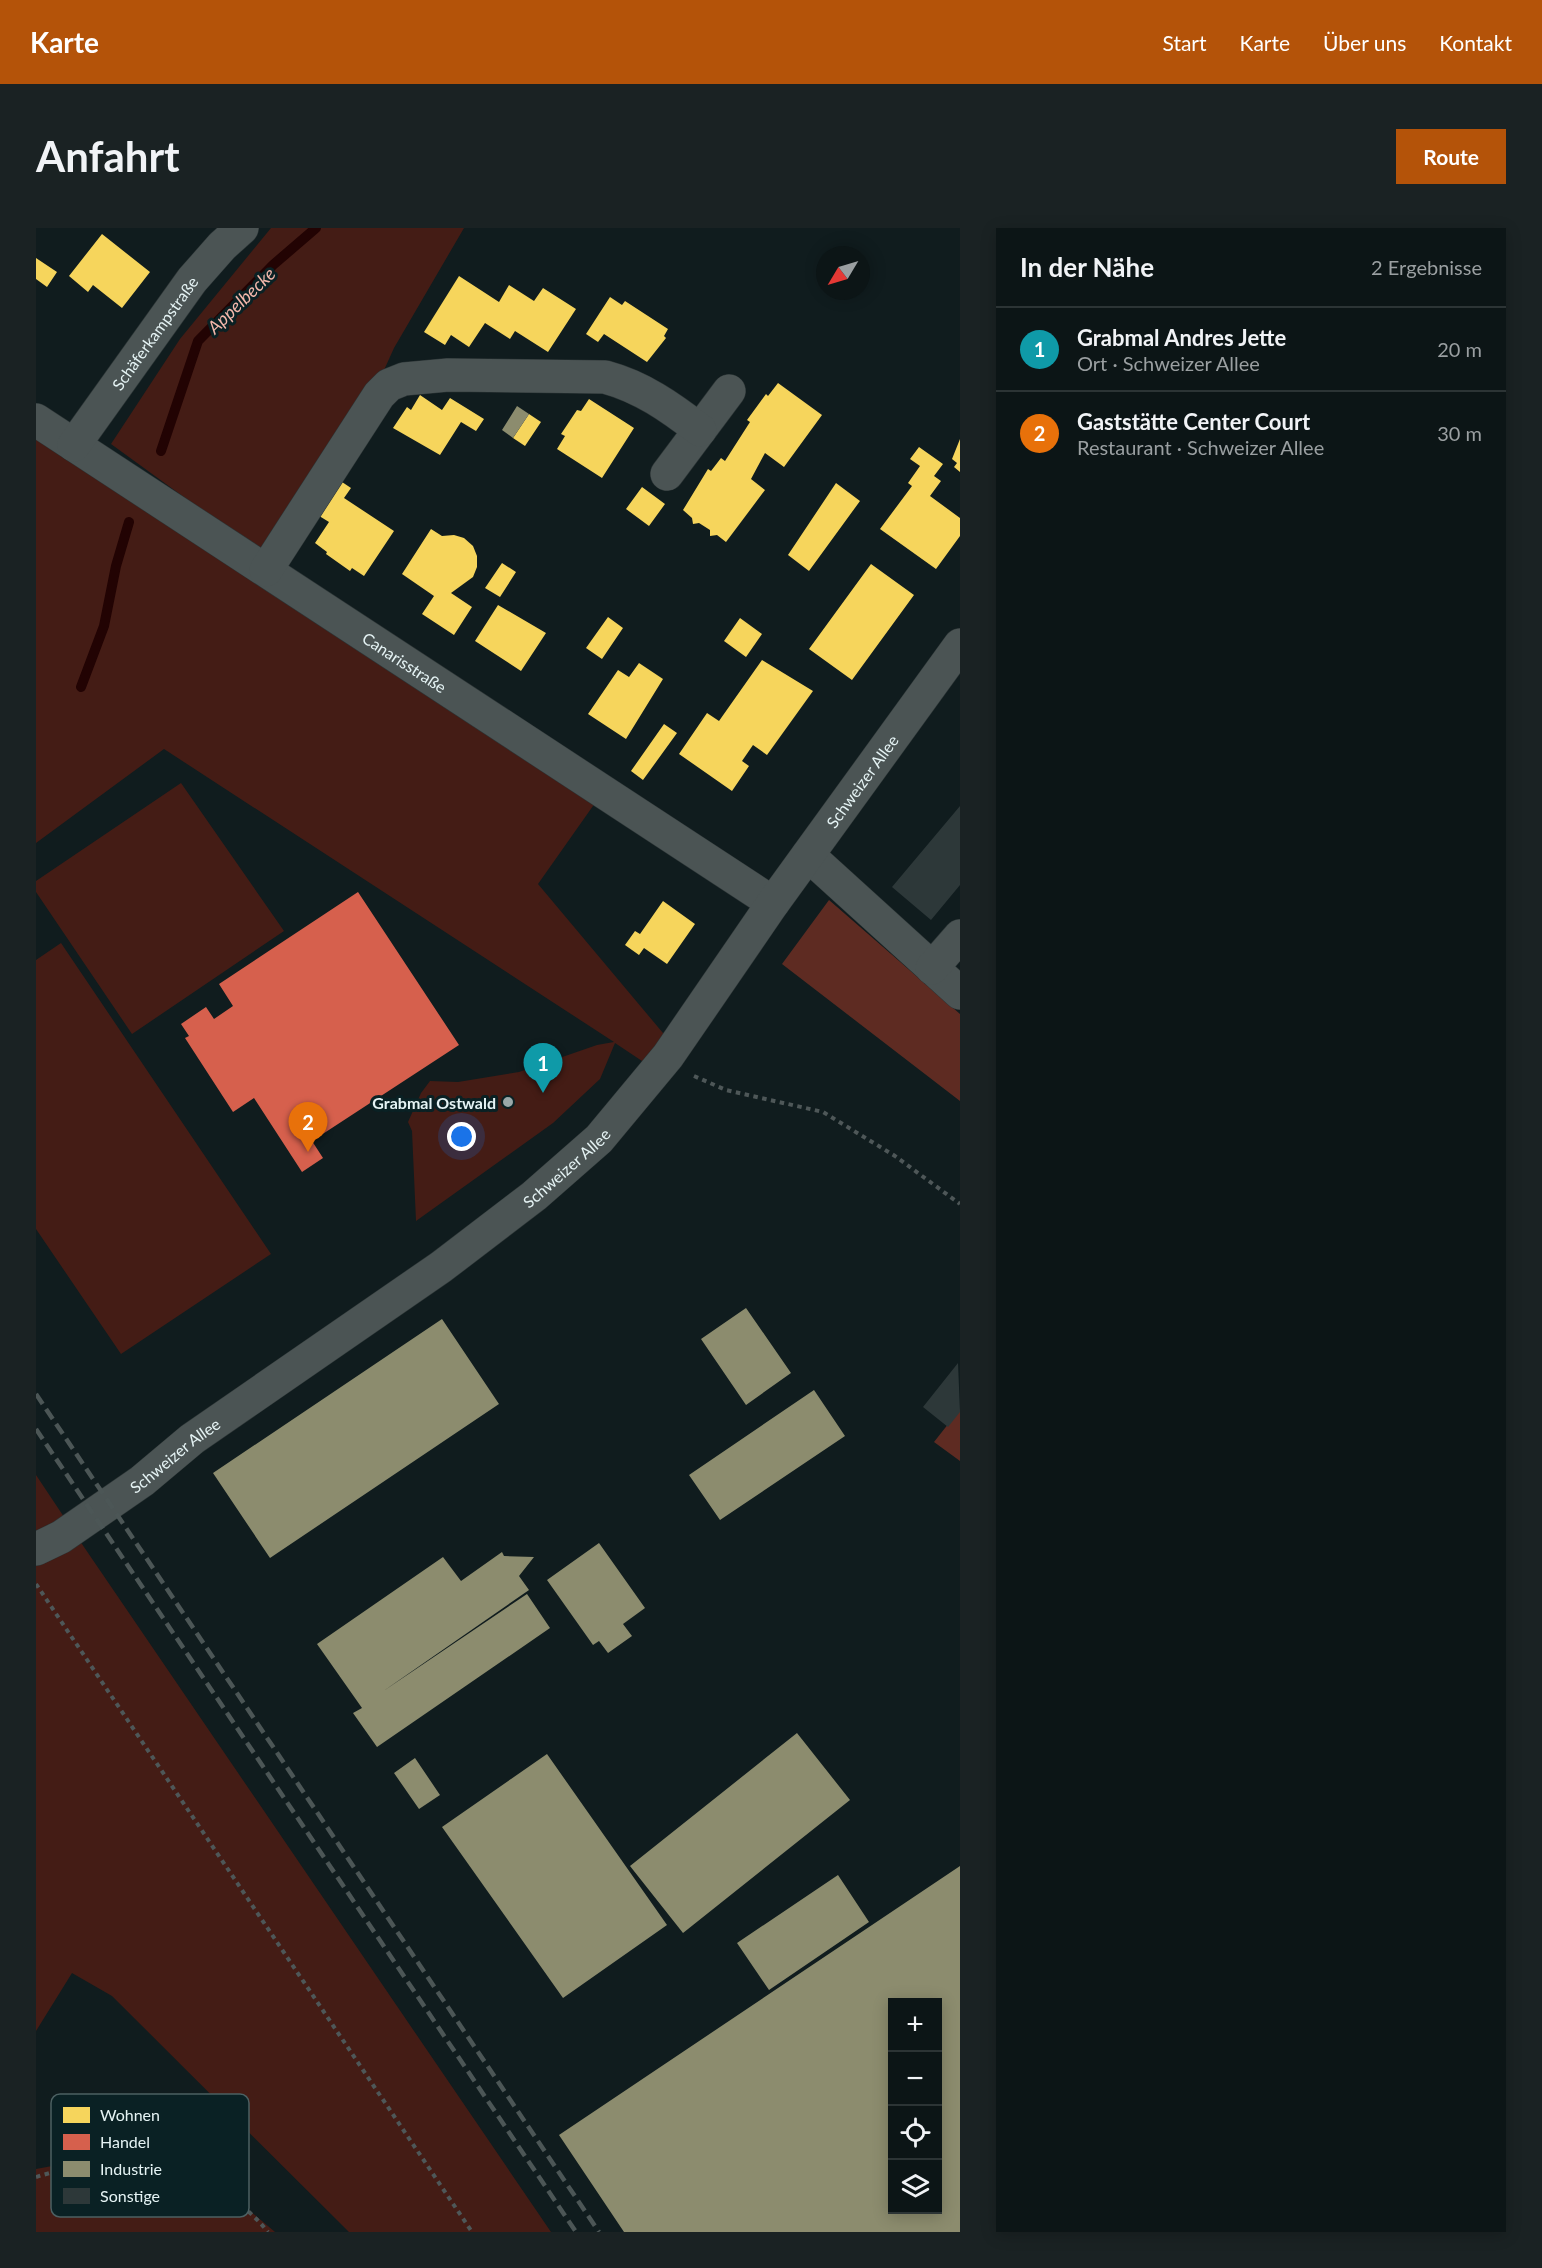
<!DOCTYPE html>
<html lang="de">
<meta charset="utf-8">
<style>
:root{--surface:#0c1516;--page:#1a2223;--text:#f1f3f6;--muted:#9a9fa1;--line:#2c3435;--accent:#b45309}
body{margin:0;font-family:Lato,sans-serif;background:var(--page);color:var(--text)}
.controls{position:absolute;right:18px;bottom:18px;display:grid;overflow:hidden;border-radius:0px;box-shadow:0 3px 15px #0003}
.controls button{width:54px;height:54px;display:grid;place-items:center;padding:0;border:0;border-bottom:2px solid var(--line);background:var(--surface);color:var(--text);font:30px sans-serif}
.compass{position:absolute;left:780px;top:18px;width:54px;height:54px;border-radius:50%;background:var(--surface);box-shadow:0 3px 15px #0003;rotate:232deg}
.you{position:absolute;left:426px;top:909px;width:21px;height:21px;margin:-15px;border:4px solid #fff;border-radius:50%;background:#1a73e8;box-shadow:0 0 0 9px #1a73e833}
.badge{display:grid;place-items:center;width:39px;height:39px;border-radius:50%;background:var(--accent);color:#fff;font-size:20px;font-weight:700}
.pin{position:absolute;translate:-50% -50px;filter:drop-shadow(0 2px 3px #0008)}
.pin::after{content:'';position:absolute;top:32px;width:21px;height:18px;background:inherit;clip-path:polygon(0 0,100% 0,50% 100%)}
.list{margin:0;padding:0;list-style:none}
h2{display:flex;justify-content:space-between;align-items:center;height:78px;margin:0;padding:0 24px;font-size:26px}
h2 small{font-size:20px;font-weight:400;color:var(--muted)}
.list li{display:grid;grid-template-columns:39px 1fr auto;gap:18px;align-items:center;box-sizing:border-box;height:84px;padding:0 24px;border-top:2px solid var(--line)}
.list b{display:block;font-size:22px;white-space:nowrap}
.list p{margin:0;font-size:20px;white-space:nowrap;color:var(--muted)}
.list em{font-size:20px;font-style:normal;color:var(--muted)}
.icon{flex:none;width:33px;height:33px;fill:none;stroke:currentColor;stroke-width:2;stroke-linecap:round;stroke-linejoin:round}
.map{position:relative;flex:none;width:924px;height:2004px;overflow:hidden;border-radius:0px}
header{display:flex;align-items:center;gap:36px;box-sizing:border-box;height:84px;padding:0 30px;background:var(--accent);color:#fff}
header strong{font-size:28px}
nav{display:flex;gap:33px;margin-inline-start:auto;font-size:21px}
.intro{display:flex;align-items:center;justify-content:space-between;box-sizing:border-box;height:144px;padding:0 36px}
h1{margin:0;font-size:42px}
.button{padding:15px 27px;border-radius:0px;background:var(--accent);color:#fff;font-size:21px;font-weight:700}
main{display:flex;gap:36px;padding:0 36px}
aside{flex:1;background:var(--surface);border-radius:0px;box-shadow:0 3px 15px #0003}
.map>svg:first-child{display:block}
</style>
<header>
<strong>Karte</strong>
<nav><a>Start</a><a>Karte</a><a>Über uns</a><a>Kontakt</a></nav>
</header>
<div class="intro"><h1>Anfahrt</h1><a class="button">Route</a></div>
<main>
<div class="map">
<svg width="924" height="2004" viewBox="0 0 924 2004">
<rect width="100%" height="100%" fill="#101c1e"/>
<path fill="#441c15" d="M235 0H428L358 120 339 162 233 331 75 216 144 111Z
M0 207 564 568 502 656 632 811 612 837 579 815 564 851 517 895 380 993 376 903 372 894 385 865 394 853 422 854 483 844 561 817 578 814 128 521 0 615Z
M145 555 248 703 96 806 0 664V653Z
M25 715 235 1026 85 1126 0 1001V732Z
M0 1247 48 1319 515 2004H313L76 1768 36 1745 0 1803Z
M59 1930 122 1933 189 1962 239 2004H0V1941Z"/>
<path fill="#5e2b22" d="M793 672 924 786V873L746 736Z
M924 1181V1233L898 1214Z"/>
<path fill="#f6d55c" d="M66 6 114 44 86 80 57 57 52 64 33 48Z
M0 30 21 44 11 59 0 51Z
M423 48 463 74 473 57 498 73 507 60 540 81 512 124 479 103 474 111 449 95 433 119 415 107 409 117 388 104Z
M574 69 586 77 589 73 632 101 628 108 630 110 611 134 568 106 562 114 550 106Z
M742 155 786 187 748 239 729 225 715 251 729 262 690 314 681 307 674 308V302L663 295 657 296 656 290 647 282 672 241 675 243 685 230 689 233 714 194 711 192 730 166 732 168Z
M384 167 406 182 414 170 448 191 440 203 425 194 404 227 357 200 371 179 375 182Z
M553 171 598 200 566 250 521 221 529 208 525 206 541 182 545 183Z
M493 186 505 194 489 218 477 210Z
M924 211V244L918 239 921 235 916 231Z
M883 219 907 236 898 248 905 253 894 268 924 290V308L900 341 844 301 876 258 872 255 884 238 874 231Z
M303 252 315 260 308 270 358 303 328 348 316 340 314 343 290 326 291 324 279 315 293 294 280 286Z
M800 255 824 273 773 343 752 327Z
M606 259 629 276 613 298 590 281Z
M395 301 406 308 418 307 428 310 437 318 441 328V339L437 349 415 365 436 379 418 407 386 386 398 368 366 346Z
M466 335 480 344 464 369 449 360Z
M835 336 878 367 816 452 773 421Z
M462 377 510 405 485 443 439 413Z
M572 389 587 400 566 431 550 420Z
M704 390 726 406 710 429 688 413Z
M726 432 777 463 731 527 717 517 706 533 713 538 696 563 643 526 671 485 683 493Z
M603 435 627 451 590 511 552 486 582 442 593 449Z
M628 496 641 505 607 552 595 543Z
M627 673 659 696 631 736 608 720 603 727 589 717 599 703 604 706Z"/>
<path fill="#d6604d" d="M322 664 423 817 276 913 287 930 266 944 218 870 197 884 149 810 153 808 145 796 170 779 178 791 197 778 183 756Z"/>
<path fill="#8c8c6e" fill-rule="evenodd" d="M481 178 493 186 477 210 466 202Z
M710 1080 755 1145 710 1177 665 1111Z
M406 1091 463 1176 234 1330 177 1245Z
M778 1162 809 1208 684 1292 653 1247Z
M563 1315 609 1380 587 1396 596 1408 572 1425 563 1413 557 1417 511 1352Z
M466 1324 468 1328 498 1329 483 1348 493 1362 346 1464 491 1366 514 1400 341 1519 317 1485 326 1480 281 1416 407 1329 425 1353Z
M761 1505 814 1572 647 1705 594 1638Z
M511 1526 631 1697 527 1770 406 1599Z
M379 1530 404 1567 383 1581 358 1545Z
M924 1638V2004H588L523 1907ZM856 1774H902V1982H856Z
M802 1647 833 1694 733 1762 701 1715Z"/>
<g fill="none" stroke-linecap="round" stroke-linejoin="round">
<path stroke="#220303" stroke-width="10" d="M125 223 162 113 237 37 280 0
M45 459 68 398 80 338 93 294"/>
</g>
<path fill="#2d3839" d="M924 578V657L895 692 856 659Z
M922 1135 924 1184 912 1199 887 1179Z"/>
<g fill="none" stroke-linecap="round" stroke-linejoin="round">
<g stroke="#2c3536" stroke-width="34">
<g id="minor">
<path id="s1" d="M0 192 737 675"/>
<path id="s2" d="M38 217 156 52 186 18 206 0"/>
<path d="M631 246 693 163"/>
<path d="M230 342 343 167 353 157 368 151 412 147 569 149C606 159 634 179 664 202"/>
<path d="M772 627 924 765"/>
<path d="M896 740 924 708"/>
<path id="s3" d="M0 1321 25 1309 106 1253 156 1211 405 1039 498 968 563 911 632 828 737 675 924 417"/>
</g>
</g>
<path stroke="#4e5758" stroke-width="4" stroke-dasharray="4.5 4.5" stroke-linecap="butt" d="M658 848 690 862 787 884 859 928 924 976
M0 1356 436 2004
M0 1949C80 1924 175 1934 232 2004"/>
<use href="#minor" stroke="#4b5454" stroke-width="33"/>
<path stroke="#4c5656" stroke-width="4.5" stroke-dasharray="12 6" stroke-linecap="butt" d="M0 1166 563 2004
M0 1201 540 2004"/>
</g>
<circle fill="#9aa8a9" stroke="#0a2124" stroke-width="2" cx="472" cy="874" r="6"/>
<g text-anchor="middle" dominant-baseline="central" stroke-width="6" stroke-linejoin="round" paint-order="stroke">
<g font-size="16" fill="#e5f3f4" stroke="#0a2124">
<text stroke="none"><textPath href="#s2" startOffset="138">Schäferkampstraße</textPath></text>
<text stroke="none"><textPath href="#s1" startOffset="441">Canarisstraße</textPath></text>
<text stroke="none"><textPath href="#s3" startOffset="1142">Schweizer Allee</textPath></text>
<text stroke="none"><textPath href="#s3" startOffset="654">Schweizer Allee</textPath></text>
<text stroke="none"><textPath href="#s3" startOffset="168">Schweizer Allee</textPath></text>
</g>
<g font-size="16" font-weight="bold" fill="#e5f3f4" stroke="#0a2124" text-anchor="end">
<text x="460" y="874">Grabmal Ostwald</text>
</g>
<g font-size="18" font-style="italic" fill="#f3b7ab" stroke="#0a2124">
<text transform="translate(205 72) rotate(-44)">Appelbecke</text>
</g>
</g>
<rect x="15" y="1866" width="198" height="123" rx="9" fill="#0a2124" stroke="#4c6062" stroke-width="1.5"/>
<rect x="27" y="1879" width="27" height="16" fill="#f6d55c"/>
<rect x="27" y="1906" width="27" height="16" fill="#d6604d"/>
<rect x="27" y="1933" width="27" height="16" fill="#8c8c6e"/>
<rect x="27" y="1960" width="27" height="16" fill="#2d3839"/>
<g font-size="16" fill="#e5f3f4">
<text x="64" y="1893">Wohnen</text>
<text x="64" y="1920">Handel</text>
<text x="64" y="1947">Industrie</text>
<text x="64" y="1974">Sonstige</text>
</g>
</svg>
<div class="controls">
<button>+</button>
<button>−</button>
<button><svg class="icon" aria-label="locate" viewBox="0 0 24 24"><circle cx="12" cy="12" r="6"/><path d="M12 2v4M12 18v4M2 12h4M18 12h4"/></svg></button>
<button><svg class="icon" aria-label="layers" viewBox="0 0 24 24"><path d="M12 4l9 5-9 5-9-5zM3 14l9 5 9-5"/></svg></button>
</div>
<svg class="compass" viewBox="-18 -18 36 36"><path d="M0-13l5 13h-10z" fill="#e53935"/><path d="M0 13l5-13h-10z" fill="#9a9fa1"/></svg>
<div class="you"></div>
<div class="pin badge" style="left:507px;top:865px;background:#0f9aa8">1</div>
<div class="pin badge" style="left:272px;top:924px;background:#e8710a">2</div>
</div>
<aside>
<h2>In der Nähe<small>2 Ergebnisse</small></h2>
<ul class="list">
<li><span class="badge" style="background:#0f9aa8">1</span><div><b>Grabmal Andres Jette</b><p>Ort · Schweizer Allee</p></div><em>20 m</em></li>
<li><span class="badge" style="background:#e8710a">2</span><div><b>Gaststätte Center Court</b><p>Restaurant · Schweizer Allee</p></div><em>30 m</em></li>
</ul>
</aside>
</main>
